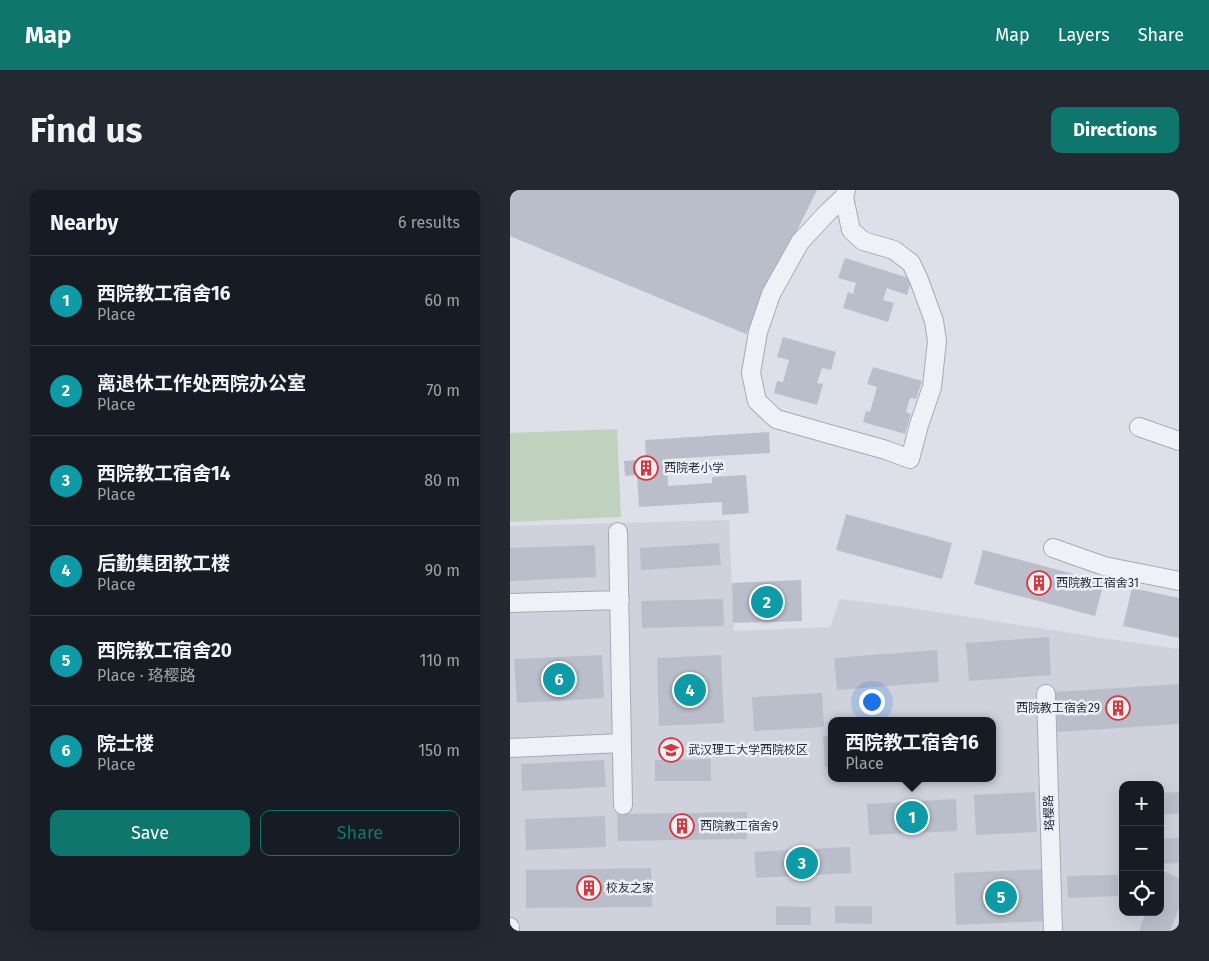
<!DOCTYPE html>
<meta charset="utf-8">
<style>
:root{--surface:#171b24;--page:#242831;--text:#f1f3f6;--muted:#9ea1a6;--line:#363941;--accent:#0f766e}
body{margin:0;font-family:"Fira Sans","Noto Sans SC",sans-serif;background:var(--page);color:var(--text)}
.controls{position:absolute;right:15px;bottom:15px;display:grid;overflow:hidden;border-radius:10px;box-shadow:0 5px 20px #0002}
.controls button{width:45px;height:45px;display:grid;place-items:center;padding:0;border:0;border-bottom:1px solid var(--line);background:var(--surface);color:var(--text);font:25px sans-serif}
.you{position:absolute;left:361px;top:511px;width:18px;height:18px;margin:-12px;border:4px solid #fff;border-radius:50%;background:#1a73e8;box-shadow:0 0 0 8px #1a73e833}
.badge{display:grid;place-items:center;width:32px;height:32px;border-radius:50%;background:var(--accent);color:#fff;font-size:16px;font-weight:700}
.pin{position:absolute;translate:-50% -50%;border:2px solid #fff;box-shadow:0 1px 5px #0006}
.popup{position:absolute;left:318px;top:527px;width:168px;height:65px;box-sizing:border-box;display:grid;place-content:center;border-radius:10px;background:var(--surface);filter:drop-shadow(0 1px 4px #0005);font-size:16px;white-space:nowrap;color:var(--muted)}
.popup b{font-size:19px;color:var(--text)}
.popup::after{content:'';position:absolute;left:50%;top:100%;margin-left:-10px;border:10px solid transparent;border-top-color:var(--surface)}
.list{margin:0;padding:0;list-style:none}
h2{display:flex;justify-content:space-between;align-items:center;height:65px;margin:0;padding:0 20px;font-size:21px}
h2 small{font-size:16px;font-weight:400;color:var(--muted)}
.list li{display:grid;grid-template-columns:32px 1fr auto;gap:15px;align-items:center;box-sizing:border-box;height:90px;padding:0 20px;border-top:1px solid var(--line)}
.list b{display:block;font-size:19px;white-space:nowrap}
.list p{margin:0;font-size:16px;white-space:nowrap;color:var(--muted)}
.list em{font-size:16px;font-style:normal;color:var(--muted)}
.actions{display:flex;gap:10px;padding:15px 20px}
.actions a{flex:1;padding:11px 0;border:1px solid var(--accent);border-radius:10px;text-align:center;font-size:18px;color:var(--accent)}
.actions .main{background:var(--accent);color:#fff}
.icon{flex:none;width:28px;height:28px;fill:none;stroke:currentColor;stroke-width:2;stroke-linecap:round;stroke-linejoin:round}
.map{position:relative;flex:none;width:669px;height:741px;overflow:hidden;border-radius:10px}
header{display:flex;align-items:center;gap:30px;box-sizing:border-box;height:70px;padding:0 25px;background:var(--accent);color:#fff}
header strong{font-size:24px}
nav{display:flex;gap:28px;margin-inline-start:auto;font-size:18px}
.intro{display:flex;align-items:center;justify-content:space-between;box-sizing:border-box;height:120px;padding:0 30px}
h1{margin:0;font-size:35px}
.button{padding:12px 22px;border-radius:10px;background:var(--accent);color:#fff;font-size:18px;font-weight:700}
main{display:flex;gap:30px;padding:0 30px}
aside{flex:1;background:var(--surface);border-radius:10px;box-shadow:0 5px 20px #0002}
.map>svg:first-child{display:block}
</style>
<header>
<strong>Map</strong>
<nav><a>Map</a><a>Layers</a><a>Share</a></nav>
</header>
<div class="intro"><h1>Find us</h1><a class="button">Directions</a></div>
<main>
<aside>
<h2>Nearby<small>6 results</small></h2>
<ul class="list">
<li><span class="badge" style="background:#0f9aa8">1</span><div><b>西院教工宿舍16</b><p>Place</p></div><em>60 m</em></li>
<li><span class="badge" style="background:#0f9aa8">2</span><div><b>离退休工作处西院办公室</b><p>Place</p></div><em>70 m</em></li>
<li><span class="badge" style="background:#0f9aa8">3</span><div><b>西院教工宿舍14</b><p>Place</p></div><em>80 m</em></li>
<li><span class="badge" style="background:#0f9aa8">4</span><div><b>后勤集团教工楼</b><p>Place</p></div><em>90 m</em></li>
<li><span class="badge" style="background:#0f9aa8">5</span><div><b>西院教工宿舍20</b><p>Place · 珞樱路</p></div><em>110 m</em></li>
<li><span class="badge" style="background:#0f9aa8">6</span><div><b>院士楼</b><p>Place</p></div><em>150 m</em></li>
</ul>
<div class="actions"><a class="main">Save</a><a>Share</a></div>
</aside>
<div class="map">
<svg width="669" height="741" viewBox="0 0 669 741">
<rect width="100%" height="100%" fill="#dde0e8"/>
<path fill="#cfd2dd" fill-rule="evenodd" d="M219 330 224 441 320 437 330 409 395 417 593 448 669 459V741H0V336ZM322 531H482V588H322ZM613 595H650V722H613Z"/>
<path fill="#c0d2be" d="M107 239 111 327 0 332V243Z"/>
<path fill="#babecb" d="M0 0H307L236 144 0 46Z
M335 68 402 89 397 105 377 98 373 110 384 113 378 132 333 118 338 102 343 104 346 93 328 88Z
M273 147 326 162 321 180 312 178 307 193 313 194 307 215 264 203 267 191 273 192 279 170 267 167Z
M363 177 412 191 406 209 400 208 396 222 401 224 395 244 353 232 356 221 360 222 367 197 357 194Z
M259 242 260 263 157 269 158 296 202 293V287L236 285 239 323 212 325V312L129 317 127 285 115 286 114 271 136 269 135 250Z
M336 324 442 353 432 389 326 360Z
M209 353 211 375 131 380 130 358Z
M85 355 86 387 0 391V358Z
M473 360 594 392 585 426 464 394Z
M291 390 292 431 223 433 222 393Z
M622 398 669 408V448L613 436Z
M213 409 214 436 132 438 131 411Z
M539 447 541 485 459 491 456 453Z
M427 460 429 492 327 500 324 468Z
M92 465 94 508 7 513 4 469Z
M211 465 214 533 149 536 147 468Z
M669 494V534L548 542 545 502Z
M312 503 314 537 244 541 242 507Z
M313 546H322V577H315Z
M201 569V591H145V570Z
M94 570 96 597 12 601 11 574Z
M525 602 527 642 466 645 464 605Z
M669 602V624H650V603Z
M446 609 447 641 359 645 357 614Z
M237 622V649L108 651 107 624Z
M95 626 96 657 16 660 15 629Z
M669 648V673L650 674V649Z
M609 651H613V676H610Z
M340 657 341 683 246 688 244 662Z
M141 678 142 717 16 718V680Z
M536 679 538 731 446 735 444 683Z
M652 681 669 688V718L660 741H629L636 722H650V685Z
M608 685V706L558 708 557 686Z
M266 716 301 717V735H266Z
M325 716H362V734L325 733Z"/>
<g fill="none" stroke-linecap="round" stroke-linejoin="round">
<g stroke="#a6aab5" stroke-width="20">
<path id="minor" d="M334 7 318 22 290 52 261 104 248 142 241 183 247 211 266 229 376 260 400 269 409 235 422 197 427 151 424 131 409 90 401 73 384 60 353 51 341 40 334 7 336 0
M629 237 669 251
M108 342 113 615
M543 358 594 376 669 391
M0 413 110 410
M536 504 543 741
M0 558 112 553
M0 737V741"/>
</g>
<use href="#minor" stroke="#f0f1f6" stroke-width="18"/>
</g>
<defs>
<g id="building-ring" transform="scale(1.25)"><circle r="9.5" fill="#edeff6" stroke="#d6393c" stroke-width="1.5"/><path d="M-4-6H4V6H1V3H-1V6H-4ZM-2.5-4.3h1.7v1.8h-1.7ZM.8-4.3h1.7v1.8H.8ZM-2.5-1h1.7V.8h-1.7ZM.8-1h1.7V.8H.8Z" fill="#d6393c"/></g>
<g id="university-ring" transform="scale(1.25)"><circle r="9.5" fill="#edeff6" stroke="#d6393c" stroke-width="1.5"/><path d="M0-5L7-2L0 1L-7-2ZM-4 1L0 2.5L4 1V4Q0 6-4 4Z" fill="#d6393c"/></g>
</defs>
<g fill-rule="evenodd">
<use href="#building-ring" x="136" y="278"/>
<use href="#building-ring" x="529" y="393"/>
<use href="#building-ring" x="608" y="518"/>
<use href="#university-ring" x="161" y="560"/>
<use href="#building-ring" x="172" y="636"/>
<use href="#building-ring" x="79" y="698"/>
</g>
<g text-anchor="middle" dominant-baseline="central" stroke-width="5" stroke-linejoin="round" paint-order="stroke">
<g font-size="12" fill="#262c3f" stroke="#edeff6" text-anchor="start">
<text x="154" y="278">西院老小学</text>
<text x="546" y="393">西院教工宿舍31</text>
<text x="590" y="518" text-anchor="end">西院教工宿舍29</text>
<text x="178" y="560">武汉理工大学西院校区</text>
<text x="190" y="636">西院教工宿舍9</text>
<text x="96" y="698">校友之家</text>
</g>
<g font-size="12" fill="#262c3f" stroke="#edeff6">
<text transform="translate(539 623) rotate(-92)">珞樱路</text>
</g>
</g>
</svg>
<div class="controls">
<button>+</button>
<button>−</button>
<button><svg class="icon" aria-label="locate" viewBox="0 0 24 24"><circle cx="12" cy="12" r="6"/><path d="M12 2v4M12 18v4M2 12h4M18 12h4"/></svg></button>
</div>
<div class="you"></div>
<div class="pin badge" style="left:402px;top:627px;background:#0f9aa8">1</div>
<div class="popup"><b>西院教工宿舍16</b>Place</div>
<div class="pin badge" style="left:257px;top:412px;background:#0f9aa8">2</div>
<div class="pin badge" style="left:292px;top:673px;background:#0f9aa8">3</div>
<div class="pin badge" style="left:180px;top:500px;background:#0f9aa8">4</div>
<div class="pin badge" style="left:491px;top:707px;background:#0f9aa8">5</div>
<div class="pin badge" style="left:49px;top:489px;background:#0f9aa8">6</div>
</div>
</main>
